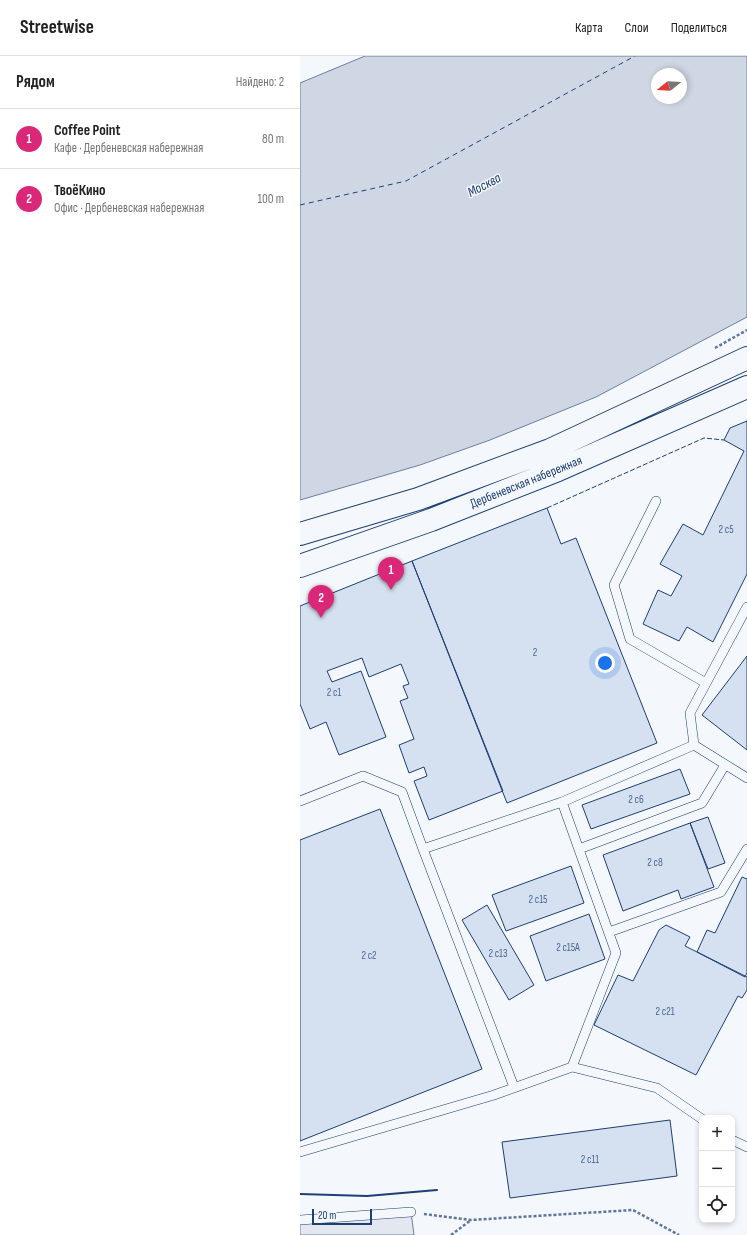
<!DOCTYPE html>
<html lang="ru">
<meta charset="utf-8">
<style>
:root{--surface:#fff;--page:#f6f6f6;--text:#222;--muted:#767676;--line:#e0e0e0;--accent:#db2777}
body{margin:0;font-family:"Sofia Sans Condensed",sans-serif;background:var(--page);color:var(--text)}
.controls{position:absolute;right:12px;bottom:12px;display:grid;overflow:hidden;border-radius:8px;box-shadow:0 2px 6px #0003}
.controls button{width:36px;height:36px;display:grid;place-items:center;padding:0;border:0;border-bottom:1px solid var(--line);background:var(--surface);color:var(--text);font:20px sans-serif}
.compass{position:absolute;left:351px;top:12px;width:36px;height:36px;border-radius:50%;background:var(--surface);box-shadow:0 2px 6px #0003;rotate:252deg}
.scale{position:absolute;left:12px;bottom:10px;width:60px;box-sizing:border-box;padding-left:4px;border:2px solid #1d3f73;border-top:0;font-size:11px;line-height:14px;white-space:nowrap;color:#1d3f73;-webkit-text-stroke:3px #f4f7fb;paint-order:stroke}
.you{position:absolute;left:305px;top:607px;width:14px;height:14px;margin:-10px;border:3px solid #fff;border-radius:50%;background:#1a73e8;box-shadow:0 0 0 6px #1a73e833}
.badge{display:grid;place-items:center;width:26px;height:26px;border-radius:50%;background:var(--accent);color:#fff;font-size:13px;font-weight:700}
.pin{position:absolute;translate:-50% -33px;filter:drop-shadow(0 1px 2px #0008)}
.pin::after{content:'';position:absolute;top:21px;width:14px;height:12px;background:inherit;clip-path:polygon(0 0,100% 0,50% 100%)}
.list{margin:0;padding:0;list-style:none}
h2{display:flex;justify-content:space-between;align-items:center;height:52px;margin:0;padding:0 16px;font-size:17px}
h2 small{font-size:13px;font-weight:400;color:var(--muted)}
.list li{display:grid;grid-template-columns:26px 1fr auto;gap:12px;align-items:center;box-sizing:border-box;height:60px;padding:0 16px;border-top:1px solid var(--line)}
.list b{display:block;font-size:15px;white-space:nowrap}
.list p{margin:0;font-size:13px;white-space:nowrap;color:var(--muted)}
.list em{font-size:13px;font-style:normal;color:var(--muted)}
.icon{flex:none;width:22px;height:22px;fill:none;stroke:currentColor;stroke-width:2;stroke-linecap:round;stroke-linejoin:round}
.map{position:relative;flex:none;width:447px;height:1179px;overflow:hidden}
header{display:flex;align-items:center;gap:24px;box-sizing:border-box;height:56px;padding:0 20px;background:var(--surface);border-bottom:1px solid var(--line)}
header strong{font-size:19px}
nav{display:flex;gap:22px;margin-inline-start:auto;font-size:14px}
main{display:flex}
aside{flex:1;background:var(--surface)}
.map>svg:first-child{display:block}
</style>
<header>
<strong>Streetwise</strong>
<nav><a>Карта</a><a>Слои</a><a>Поделиться</a></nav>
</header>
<main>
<aside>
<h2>Рядом<small>Найдено: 2</small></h2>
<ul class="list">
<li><span class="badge">1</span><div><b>Coffee Point</b><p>Кафе · Дербеневская набережная</p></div><em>80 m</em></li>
<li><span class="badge">2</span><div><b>ТвоёКино</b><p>Офис · Дербеневская набережная</p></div><em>100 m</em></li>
</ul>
</aside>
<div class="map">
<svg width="447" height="1179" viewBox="0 0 447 1179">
<rect width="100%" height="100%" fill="#f4f7fb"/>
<path fill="#e3e8f0" stroke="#687fa3" d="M111 1156 114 1179H0V1164Z"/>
<path fill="#cfd7e4" stroke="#687fa3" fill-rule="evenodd" d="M65 0H447V261L296 341 190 384 120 409 0 444V27ZM357 18H381V42H357Z"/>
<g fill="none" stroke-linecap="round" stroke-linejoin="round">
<path stroke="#1d3f73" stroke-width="1" stroke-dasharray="5 4" stroke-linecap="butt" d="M0 149 106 125 335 0"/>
</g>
<path fill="#d5e0f0" stroke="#1d3f73" d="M447 365V518L413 586 387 571 379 585 343 568 358 534 371 540 382 520 360 508 383 468 403 479 444 395 424 384 430 372Z
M247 452 261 488 276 482 357 687 207 747 112 505Z
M112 505 203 735 129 764 114 725 127 720 124 711 109 717 99 689 114 683 100 645 108 642 103 630 109 628 101 608 69 621 62 602 27 615 32 626 61 615 86 681 39 699 26 666 10 673 0 648V550Z
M447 600V694L402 659Z
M380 713 390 738 291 773 282 749Z
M80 753 182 1013 0 1085V784Z
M408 761 425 807 408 813 390 767Z
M390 767 414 831 381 843 378 834 323 855 303 799Z
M271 810 284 847 206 875 192 839Z
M442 821 447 823V917L445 921 397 896 407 874 415 877Z
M187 849 234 929 209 944 162 864Z
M289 858 305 903 246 925 230 880Z
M366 869 390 881 385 890 447 921V934L442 942 438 940 396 1019 294 969 318 919 333 925 359 874Z
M370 1064 377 1120 210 1142 202 1086Z"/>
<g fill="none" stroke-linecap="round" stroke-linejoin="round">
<g stroke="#1d3f73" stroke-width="10">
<path id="service" d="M356 445 314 529 330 583 406 627
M447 551 390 657 394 689 447 722
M0 745 63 720 102 736 123 793
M262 746 316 897 272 1011
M279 793 402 747 425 709
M309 876 421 836 447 793
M214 1031 123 793 262 746 394 689
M432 1084 447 1091
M0 1096 194 1039 272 1011 357 1032 402 1063
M0 1164 111 1156"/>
</g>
<g stroke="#1d3f73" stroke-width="24">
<path id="secondary" d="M0 478 118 443 250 394 447 302
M0 510 131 464 258 414 447 331"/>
</g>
<path stroke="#5e769c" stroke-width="2.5" stroke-dasharray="3 2" stroke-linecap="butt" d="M415 292 447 274
M124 1158 171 1164 333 1154 379 1179
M151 1179 171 1164"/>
<use href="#service" stroke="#f4f7fb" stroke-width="9"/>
<use href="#secondary" stroke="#f4f7fb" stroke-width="22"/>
<path stroke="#1d3f73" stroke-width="1" stroke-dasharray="5 2" stroke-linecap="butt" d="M247 452 404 382 424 384"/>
<path stroke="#1d3f73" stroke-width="2" d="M0 1138 67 1140 137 1134"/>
</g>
<g text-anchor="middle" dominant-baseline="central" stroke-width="3" stroke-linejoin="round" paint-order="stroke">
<g font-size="11" fill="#4b6792">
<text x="426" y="473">2 с5</text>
<text x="235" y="596">2</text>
<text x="34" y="636">2 с1</text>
<text x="336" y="743">2 с6</text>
<text x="355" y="806">2 с8</text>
<text x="238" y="843">2 с15</text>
<text x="268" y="891">2 с15А</text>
<text x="198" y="897">2 с13</text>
<text x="69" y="899">2 с2</text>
<text x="365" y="955">2 с21</text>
<text x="290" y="1103">2 с11</text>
</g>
<g font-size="13" fill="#1d3f73" stroke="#f4f7fb">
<text transform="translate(226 426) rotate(-22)">Дербеневская набережная</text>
</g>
<g font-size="14" font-style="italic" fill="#1d3f73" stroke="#f4f7fb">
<text transform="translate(184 129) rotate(-28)">Москва</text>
</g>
</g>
</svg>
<div class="controls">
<button>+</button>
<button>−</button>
<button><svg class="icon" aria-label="locate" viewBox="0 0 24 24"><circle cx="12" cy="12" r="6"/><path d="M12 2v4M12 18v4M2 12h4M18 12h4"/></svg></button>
</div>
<svg class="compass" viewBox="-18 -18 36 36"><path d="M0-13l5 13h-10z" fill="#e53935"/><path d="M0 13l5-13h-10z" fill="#767676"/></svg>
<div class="scale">20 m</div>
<div class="you"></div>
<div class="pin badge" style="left:91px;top:534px">1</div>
<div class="pin badge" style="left:21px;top:562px">2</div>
</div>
</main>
